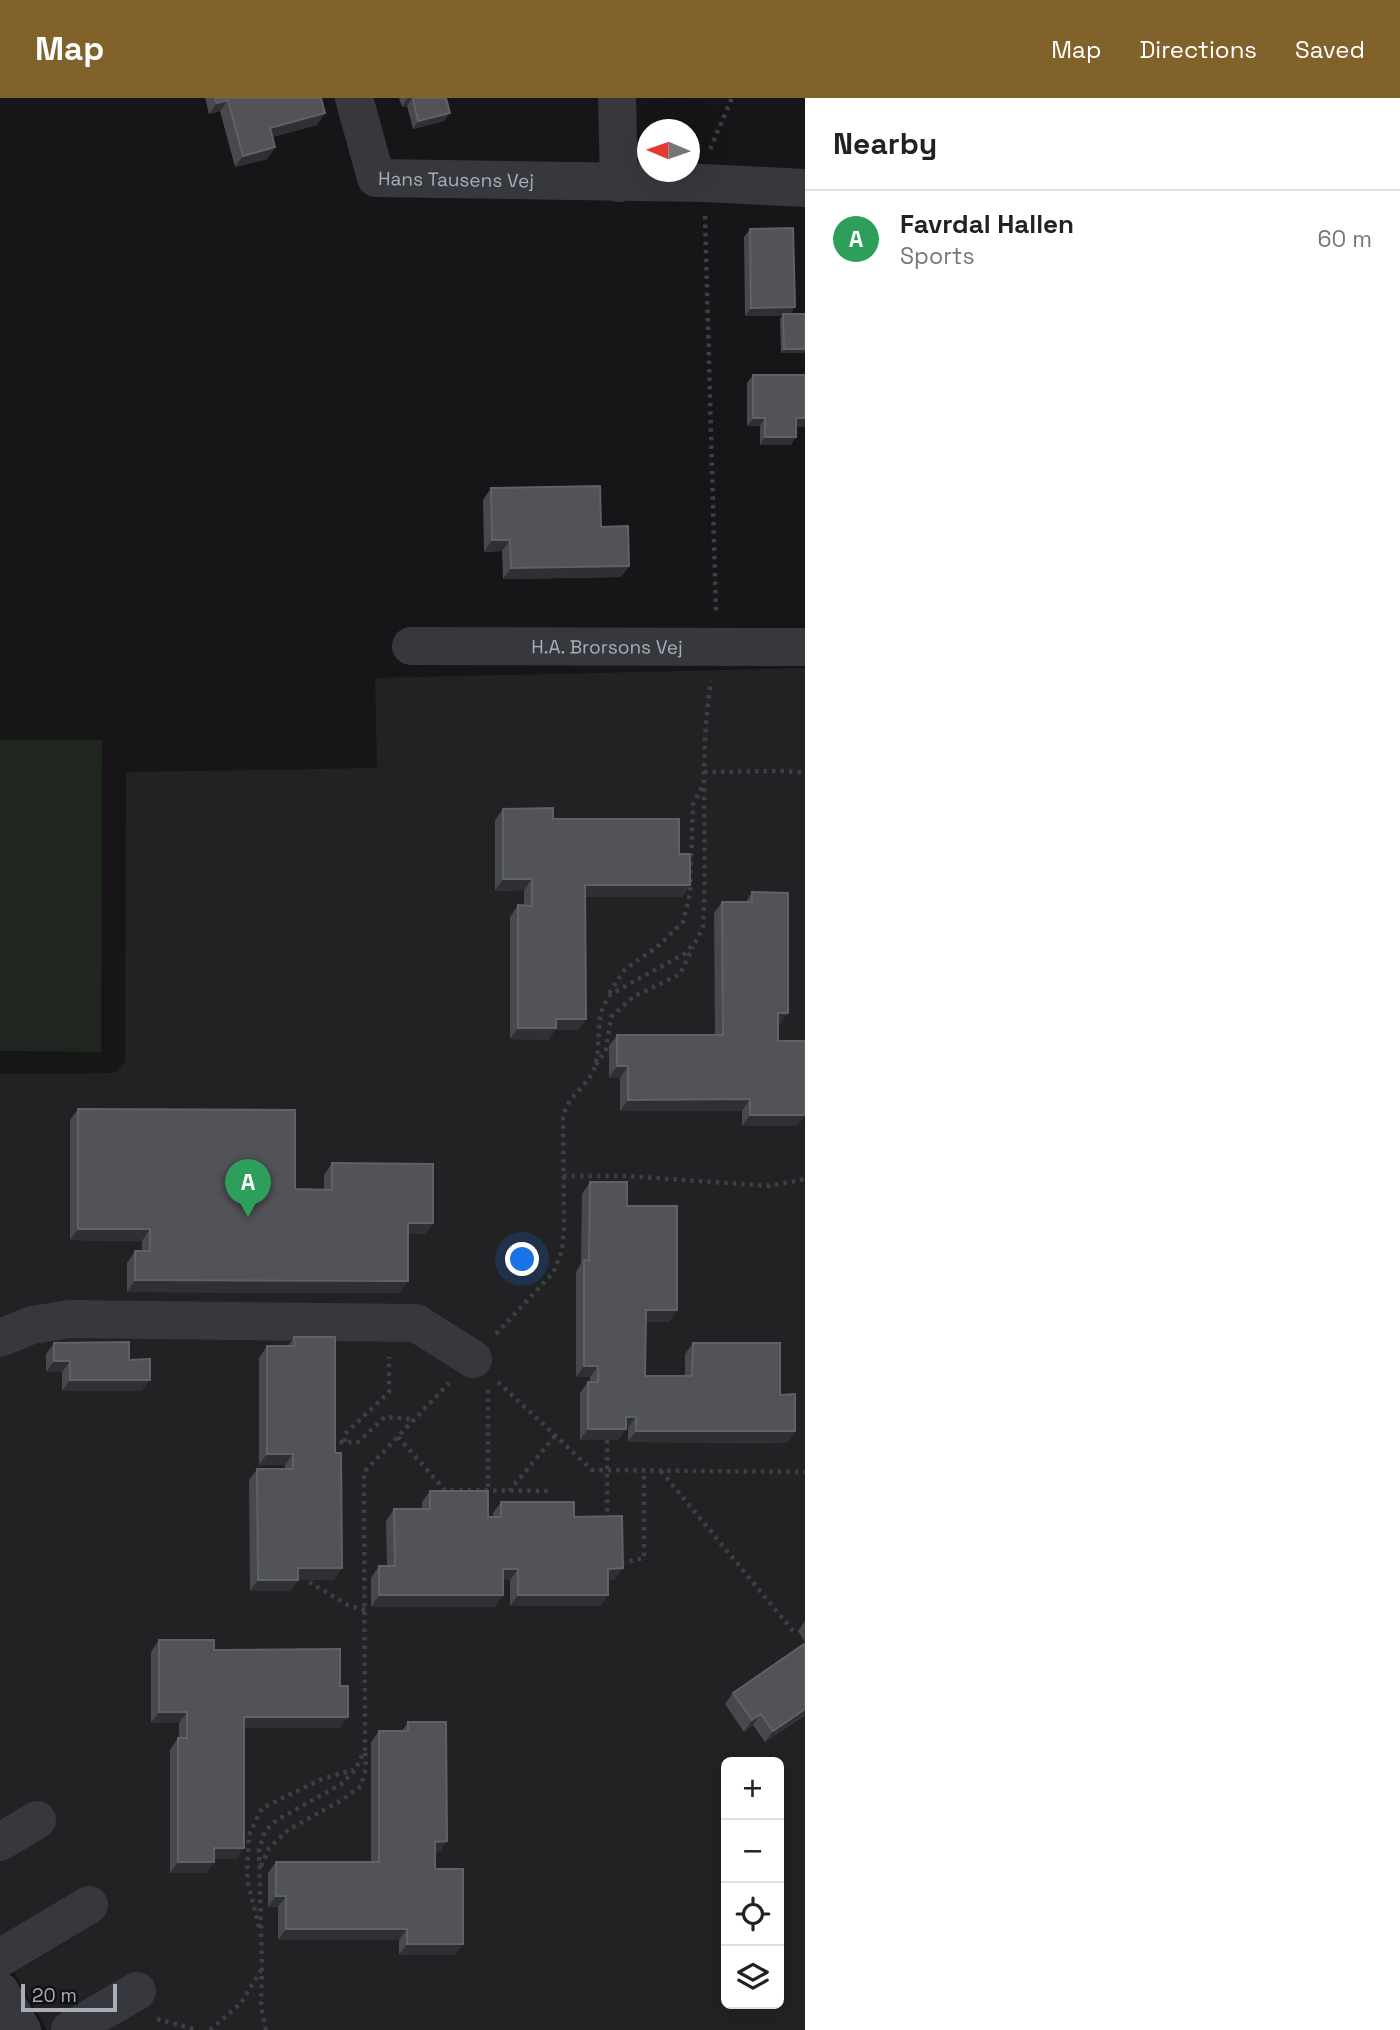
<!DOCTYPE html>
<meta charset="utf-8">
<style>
:root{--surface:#fff;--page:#f6f6f6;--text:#222;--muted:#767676;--line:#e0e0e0;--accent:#80622a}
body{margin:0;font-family:"Space Grotesk",sans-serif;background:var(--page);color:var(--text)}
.controls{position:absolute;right:21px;bottom:21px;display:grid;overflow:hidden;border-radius:10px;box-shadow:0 7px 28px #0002}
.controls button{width:63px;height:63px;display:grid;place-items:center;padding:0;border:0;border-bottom:2px solid var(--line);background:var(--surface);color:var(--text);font:35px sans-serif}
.compass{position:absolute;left:637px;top:21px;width:63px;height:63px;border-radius:50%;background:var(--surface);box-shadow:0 7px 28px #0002;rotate:272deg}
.scale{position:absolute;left:21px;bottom:18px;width:96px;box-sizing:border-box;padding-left:7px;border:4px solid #a8adb8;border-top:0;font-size:19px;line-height:24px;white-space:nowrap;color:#a8adb8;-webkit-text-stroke:5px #111113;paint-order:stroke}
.you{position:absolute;left:523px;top:1162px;width:24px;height:24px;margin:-18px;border:5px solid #fff;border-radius:50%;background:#1a73e8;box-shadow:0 0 0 10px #1a73e833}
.badge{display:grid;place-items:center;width:46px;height:46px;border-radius:50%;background:var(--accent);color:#fff;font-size:23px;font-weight:700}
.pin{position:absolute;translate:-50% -58px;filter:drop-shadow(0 2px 4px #0008)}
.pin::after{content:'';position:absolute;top:37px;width:24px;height:21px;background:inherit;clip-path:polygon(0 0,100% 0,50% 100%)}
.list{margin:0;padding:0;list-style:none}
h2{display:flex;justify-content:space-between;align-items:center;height:91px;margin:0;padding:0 28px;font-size:30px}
h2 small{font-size:23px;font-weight:400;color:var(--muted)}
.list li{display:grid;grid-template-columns:46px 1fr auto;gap:21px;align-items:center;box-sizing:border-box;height:98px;padding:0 28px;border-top:2px solid var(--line)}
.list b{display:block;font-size:26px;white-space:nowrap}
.list p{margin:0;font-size:23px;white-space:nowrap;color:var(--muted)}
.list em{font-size:23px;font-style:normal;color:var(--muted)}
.icon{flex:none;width:38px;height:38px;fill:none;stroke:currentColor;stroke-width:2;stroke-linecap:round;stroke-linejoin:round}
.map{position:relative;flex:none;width:805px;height:1932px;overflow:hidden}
header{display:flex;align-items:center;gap:42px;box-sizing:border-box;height:98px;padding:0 35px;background:var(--accent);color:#fff}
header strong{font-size:33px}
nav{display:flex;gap:38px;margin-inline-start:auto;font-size:24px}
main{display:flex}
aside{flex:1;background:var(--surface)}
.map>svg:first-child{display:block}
</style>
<header>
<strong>Map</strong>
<nav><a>Map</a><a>Directions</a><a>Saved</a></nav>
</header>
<main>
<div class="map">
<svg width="805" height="1932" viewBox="0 0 805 1932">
<rect width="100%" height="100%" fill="#161618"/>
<path fill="#222225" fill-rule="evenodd" d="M805 570V1932H47L0 1850V976L114 975 125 965 126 674 377 670 375 580ZM726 1664H779V1906H726Z"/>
<path fill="#1e261f" d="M0 642H102L101 954 0 953Z"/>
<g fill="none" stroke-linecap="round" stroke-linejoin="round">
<path stroke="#3d3f44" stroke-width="4.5" stroke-dasharray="3.5 5" stroke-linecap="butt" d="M710 51 732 0
M705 118 716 515
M704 674 785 673 805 675
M609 895 625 871 657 849 683 824 690 795 693 706 704 685
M596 967 606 951 611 919 633 899 680 876 693 849
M563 1078H627L770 1088 805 1081
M496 1236 553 1175 562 1153 564 1129 563 1018C565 1013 567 1007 570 1003 578 992 589 984 594 971 603 945 592 919 611 896L684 856 697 842 703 828C708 747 698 664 711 583
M498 1284 592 1372 805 1374
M488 1292V1392
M398 1339 445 1392 551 1393
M331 1344H358L385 1319 414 1321
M345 1344V1336L389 1294V1259
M661 1373 793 1533
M509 1393 555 1338
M621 1465 644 1460V1372
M309 1484 348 1507 365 1512
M261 1768 269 1750 288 1732 342 1702 361 1688 366 1670 365 1654
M259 1829 248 1785 247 1773 249 1737 262 1710 322 1681 353 1672
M157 1921 197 1932
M210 1932 241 1905 261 1872
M266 1932 261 1909 262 1870 259 1751 265 1733 277 1722 343 1685 356 1671 365 1651 364 1374 449 1285"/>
<g stroke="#37383d" stroke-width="38">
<path id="s1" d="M354 0 376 80 704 85 805 90"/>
<path d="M617 0 619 85"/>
<path id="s2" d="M411 548 805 549"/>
<path d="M0 1240 32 1227 70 1221 416 1225 473 1261"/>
<path d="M0 1744 37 1722"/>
<path d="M0 1860 89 1807"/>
<path d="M0 1893 22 1932"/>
<path d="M70 1932 137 1893"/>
</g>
<path stroke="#3d3f44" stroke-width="4.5" stroke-dasharray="3.5 5" stroke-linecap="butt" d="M607 1422V1342"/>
</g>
<path fill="#47494d" d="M205 0H321L317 27 272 39 275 49 267 61 235 69 220 13 209 16Z
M399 0H446L444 23 413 31 407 8 402 9Z
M750 131 790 216 805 255H781L780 221 782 218H745L744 139Z
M753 277 796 329 791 347H760V328H747V285Z
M491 390 601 429 629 468 621 479 503 481 502 453 484 454 483 402Z
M503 711 553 721 679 756 690 787 682 799H585L586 921 578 932H555L548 942 510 941V819L518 807H524V792L495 793V722Z
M752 794 780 926H778V943H805V1017L797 1028H742V1013H620V980H609V948L617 937H715L714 815 722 804H746Z
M78 1011 295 1091 324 1092V1077L332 1065 433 1125 425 1136H408L400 1195 127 1194V1165L135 1153H142V1143L70 1142V1022Z
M590 1084 627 1108 677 1212 669 1224H645V1278H685V1256L693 1245 780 1297 787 1345 628 1344V1330H626L618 1342H580V1295L588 1284H590V1279H576V1174L581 1165 582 1096Z
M294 1239 334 1482H298L290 1493H250L249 1382 257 1371H285V1367H259V1260L267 1248H288Z
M54 1245 129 1262 142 1293H62V1274H46V1256Z
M430 1393 488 1419H493V1415L501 1404 574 1419 615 1482H608V1497L600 1508H510V1482H503L495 1509H371V1480L379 1468H387L386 1423 394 1411H422V1404Z
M805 1523V1544L798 1533Z
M159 1542 214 1552 340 1630H244L236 1761H214V1764L206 1775H170V1652L178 1640H179V1625H151V1554Z
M805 1549V1617L765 1644 753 1627 744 1634 725 1606 733 1595Z
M408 1624 439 1755H435V1771L463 1846 455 1857H399V1842H278V1809H268V1775L276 1764H371V1644L379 1633H402Z"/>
<path fill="#2f3033" d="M412 0 407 8 402 9 407 1Z
M228 2 220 13 209 16 217 5Z
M325 15 317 27 262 42 270 30Z
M450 15 444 23 413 31 418 23Z
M275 49 267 61 235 69 243 58Z
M795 209 789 218H745L751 210Z
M784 251H805V255H781Z
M753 320H765L760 328H747Z
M796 320H805V329H791Z
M765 339H796L791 347H760Z
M492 442H510L502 453 484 454Z
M629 468 621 479 503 481 511 470Z
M503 781H532L524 792 495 793Z
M585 787H690L682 799H577Z
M778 915H788L780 926H770Z
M556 921H586L578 932H555L548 942 510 941 518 930Z
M617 968H628L620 980H609Z
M750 1001 742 1013H620L628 1002Z
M750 1017H805L797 1028H742Z
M408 1125H433L425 1136H400Z
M78 1131H150L142 1143 70 1142Z
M135 1182 408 1183 400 1195 127 1194Z
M646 1212H677L669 1224H638Z
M54 1263H70L62 1274H46Z
M584 1268H598L590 1279H576Z
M70 1282H150L142 1293H62Z
M626 1319H636L628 1330H618Z
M588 1331H626L618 1342H580Z
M636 1333H795L787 1345 628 1344Z
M267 1356H293L285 1367H259Z
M298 1470H342L334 1482H298L290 1493H250L258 1482Z
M623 1470 615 1482H600L608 1471Z
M503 1471H518L510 1482H495Z
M379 1497H503L495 1509H371Z
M518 1497H608L600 1508H510Z
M805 1611V1616L765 1644 773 1633Z
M159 1614H187L179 1625H151Z
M761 1616 753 1627 744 1634 752 1622Z
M244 1619H348L340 1630H236Z
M447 1743 439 1755H427L435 1744Z
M214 1750H244L236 1761H206Z
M178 1764H214L206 1775H170Z
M276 1798H286L278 1809H268Z
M286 1831H407L399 1842H278Z
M407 1846H463L455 1857H399Z"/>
<path fill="#525359" stroke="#5f6168" stroke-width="2" d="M215 0H321L325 15 270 30 275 49 243 58 228 2 217 5Z
M413 0H446L450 15 418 23Z
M793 130 795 209 751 210 750 131Z
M783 216H805V251H784Z
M753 277H805V320H796V339H765V320H753Z
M600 388 601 429 628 428 629 468 511 470 510 442H492L491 390Z
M553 710V721H679V756H690V787H585L586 921H556V930H518V807L532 808V781H503V711Z
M752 794 788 795V915H778V943H805V1017H750V1001L628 1002V968H617V937H723L722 804H752Z
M78 1011 295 1012V1091L332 1092V1065L433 1066V1125H408V1183L135 1182V1153H150V1131H78Z
M590 1084H627V1108H677V1212H646L645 1278H692L693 1245H780V1297L795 1296V1333H636V1319H626V1331H588V1284H598V1268H584V1162L589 1163Z
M294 1239H335V1355H341L342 1470H298V1482H258L257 1371H293V1356H267V1248H295Z
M129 1244V1262L150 1261V1282H70V1263H54V1245Z
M430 1393H488V1419H501V1404H574V1419L622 1418 623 1470 608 1471V1497H518V1471H503V1497H379V1468H395L394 1411H430Z
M159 1542H214V1552L340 1551V1588H348V1619H244V1750H214V1764H178V1640H187V1614H159Z
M804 1546 805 1549V1611L773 1633 761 1616 752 1622 733 1595Z
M408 1624H446L447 1743 435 1744V1771H463V1846H407V1831H286V1798H276V1764H379V1633H408Z"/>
<g text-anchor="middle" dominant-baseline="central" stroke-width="6" stroke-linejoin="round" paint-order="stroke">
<g font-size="19" fill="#a8adb8" stroke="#111113">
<text stroke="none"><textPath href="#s1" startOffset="163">Hans Tausens Vej</textPath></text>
<text stroke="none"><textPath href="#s2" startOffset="196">H.A. Brorsons Vej</textPath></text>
</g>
</g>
</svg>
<div class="controls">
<button>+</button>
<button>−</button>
<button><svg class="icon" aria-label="locate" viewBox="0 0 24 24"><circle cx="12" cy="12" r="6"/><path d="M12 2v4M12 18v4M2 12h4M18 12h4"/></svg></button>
<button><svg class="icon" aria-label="layers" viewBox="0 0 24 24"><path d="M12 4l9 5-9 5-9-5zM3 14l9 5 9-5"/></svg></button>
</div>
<svg class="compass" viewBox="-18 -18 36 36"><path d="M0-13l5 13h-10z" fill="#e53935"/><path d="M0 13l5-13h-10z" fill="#767676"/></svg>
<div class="scale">20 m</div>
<div class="you"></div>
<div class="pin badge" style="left:248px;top:1119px;background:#2e9e5b">A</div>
</div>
<aside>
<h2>Nearby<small></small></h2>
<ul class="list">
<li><span class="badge" style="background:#2e9e5b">A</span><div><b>Favrdal Hallen</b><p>Sports</p></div><em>60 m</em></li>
</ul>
</aside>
</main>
